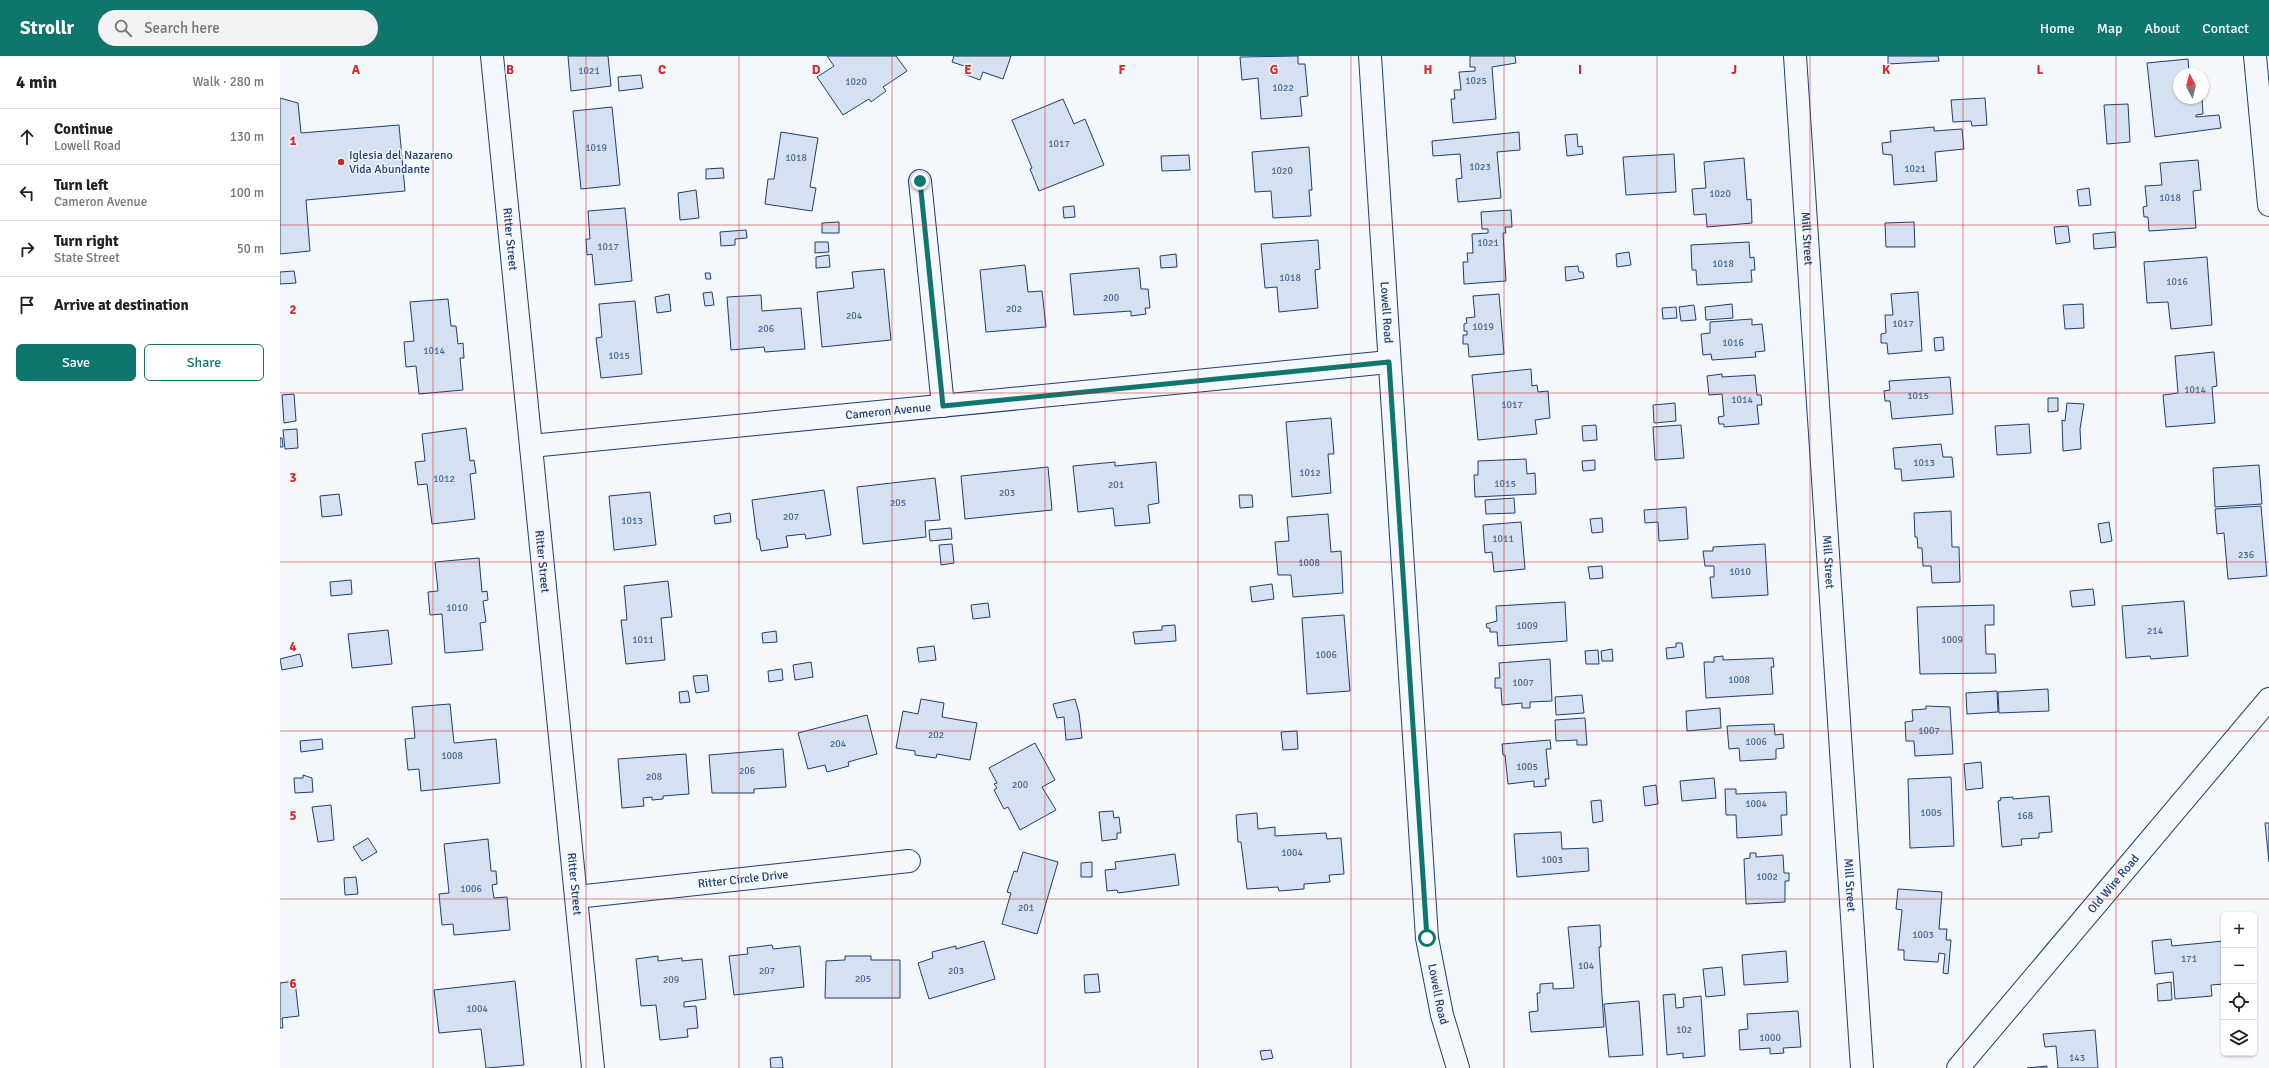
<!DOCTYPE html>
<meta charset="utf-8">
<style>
:root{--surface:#fff;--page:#f2f2f2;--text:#202124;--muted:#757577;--line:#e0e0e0;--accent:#0f766e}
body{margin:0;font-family:Signika,sans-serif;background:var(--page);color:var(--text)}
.controls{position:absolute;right:12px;bottom:12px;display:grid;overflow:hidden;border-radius:6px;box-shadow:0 1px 3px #0004}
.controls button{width:36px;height:36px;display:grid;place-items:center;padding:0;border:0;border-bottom:1px solid var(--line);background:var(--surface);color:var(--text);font:20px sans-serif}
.compass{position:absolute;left:1893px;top:12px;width:36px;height:36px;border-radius:50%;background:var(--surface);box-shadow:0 1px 3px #0004;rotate:353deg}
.stop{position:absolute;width:12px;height:12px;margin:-9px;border:3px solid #0f766e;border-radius:50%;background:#fff}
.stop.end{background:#0f766e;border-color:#fff;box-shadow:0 1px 4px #0008}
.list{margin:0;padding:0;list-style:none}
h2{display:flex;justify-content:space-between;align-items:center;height:52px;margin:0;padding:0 16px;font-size:17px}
h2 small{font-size:13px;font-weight:400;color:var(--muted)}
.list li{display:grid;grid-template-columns:26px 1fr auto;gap:12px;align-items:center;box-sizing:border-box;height:56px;padding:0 16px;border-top:1px solid var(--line)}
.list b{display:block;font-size:15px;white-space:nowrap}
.list p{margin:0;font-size:13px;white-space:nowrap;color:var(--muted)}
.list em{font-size:13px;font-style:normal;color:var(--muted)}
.actions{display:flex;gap:8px;padding:12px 16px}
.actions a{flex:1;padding:9px 0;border:1px solid var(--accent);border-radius:6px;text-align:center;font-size:14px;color:var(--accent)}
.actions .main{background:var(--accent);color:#fff}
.icon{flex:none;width:22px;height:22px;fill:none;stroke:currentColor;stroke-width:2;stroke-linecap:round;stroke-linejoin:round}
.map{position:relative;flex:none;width:1989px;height:1012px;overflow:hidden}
header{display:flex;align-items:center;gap:24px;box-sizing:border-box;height:56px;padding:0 20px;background:var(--accent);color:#fff}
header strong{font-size:19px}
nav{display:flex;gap:22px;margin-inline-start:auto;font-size:14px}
.search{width:280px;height:36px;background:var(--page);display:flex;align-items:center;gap:10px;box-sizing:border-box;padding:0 14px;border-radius:22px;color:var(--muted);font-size:15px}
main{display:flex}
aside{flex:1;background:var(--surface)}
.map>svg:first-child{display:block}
</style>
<header>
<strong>Strollr</strong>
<div class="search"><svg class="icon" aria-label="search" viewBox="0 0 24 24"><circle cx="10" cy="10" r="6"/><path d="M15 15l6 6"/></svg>Search here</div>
<nav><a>Home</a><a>Map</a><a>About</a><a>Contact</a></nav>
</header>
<main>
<aside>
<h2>4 min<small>Walk · 280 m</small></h2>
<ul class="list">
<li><svg class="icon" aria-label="ahead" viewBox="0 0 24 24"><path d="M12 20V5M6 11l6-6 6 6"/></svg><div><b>Continue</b><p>Lowell Road</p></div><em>130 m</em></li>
<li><svg class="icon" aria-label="left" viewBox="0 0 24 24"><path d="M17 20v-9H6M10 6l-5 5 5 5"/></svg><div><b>Turn left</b><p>Cameron Avenue</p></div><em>100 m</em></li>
<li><svg class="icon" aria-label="right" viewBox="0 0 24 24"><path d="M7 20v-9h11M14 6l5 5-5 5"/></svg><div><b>Turn right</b><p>State Street</p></div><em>50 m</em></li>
<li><svg class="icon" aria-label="arrive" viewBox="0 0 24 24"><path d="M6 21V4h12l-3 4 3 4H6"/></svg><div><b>Arrive at destination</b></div></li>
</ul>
<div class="actions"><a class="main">Save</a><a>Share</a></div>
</aside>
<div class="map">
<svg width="1989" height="1012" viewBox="0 0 1989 1012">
<rect width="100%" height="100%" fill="#f4f7fb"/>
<path fill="#d5e0f0" stroke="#1d3f73" d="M288 0H328L331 30 291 35Z
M547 0H616L627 15 603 31 606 35 591 46 589 43 563 59 537 21 554 10Z
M674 0H731L723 23 703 16 700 24 684 18 687 11 672 6Z
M1018 0V8H1025L1028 40 1020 41 1022 60 981 63 978 22 962 24 960 1Z
M1190 0H1235L1236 7 1212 11 1216 63 1173 67 1171 43H1175L1174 34H1181L1179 16 1195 15V11H1190Z
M1608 0H1658L1659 5 1608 8Z
M1908 3 1909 18H1899V42H1922L1923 58 1916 59V61L1939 59 1941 72 1875 81 1867 7Z
M361 19 363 32 339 35 338 21Z
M0 42 18 47 21 77 119 69 125 135 26 144 30 195 0 198Z
M1705 42 1707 69 1692 70 1691 65 1673 66 1671 44Z
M783 43 794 68 805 63 824 109 759 135 750 113 752 112 732 64Z
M1848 48 1850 86 1827 88 1824 49Z
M332 51 340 129 301 133 293 55Z
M1654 71V75L1682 73 1684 93 1655 96 1657 125 1614 129 1612 99 1603 98 1602 87 1611 86 1610 75Z
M501 76 538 82 530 131 536 132 532 155 485 148 488 123H494Z
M1239 76 1240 94 1217 96 1221 142 1178 146 1176 123 1182 122 1180 98 1153 100 1152 85Z
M1297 78 1298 91 1302 90 1303 98 1287 100 1285 79Z
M1029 91 1032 134H1029L1031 160 993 162 991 135 975 136 972 96Z
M1394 98 1396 136 1346 139 1343 101Z
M909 99 910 114 882 115 881 100Z
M1464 102 1467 144 1471 143 1472 167 1427 171 1426 158 1414 159 1412 133 1426 132 1424 106Z
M1918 104 1921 134 1913 135 1916 172 1869 175 1868 161H1864L1863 151 1867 150 1865 130 1882 129 1880 107Z
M443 112 444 122 426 123V113Z
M1809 132 1811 149 1799 150 1797 134Z
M416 134 419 162 400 164 398 137Z
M794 150 795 161 784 162 783 151Z
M345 152 352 225 315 229 312 198 307 199 306 183H310L308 155Z
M1231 154 1232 171H1225L1226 177H1223L1226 225 1184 228 1183 206H1188L1187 197H1193L1192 178 1208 177V173H1202L1201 156Z
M559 166V177H542V167Z
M1634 166 1635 191H1606L1605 167Z
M1788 170 1790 186 1776 188 1774 171Z
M466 174 467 182 455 183V189L441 190 440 176Z
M1835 176 1836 191 1814 193 1813 178Z
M1038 184 1040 213 1035 214 1038 252 999 256 997 231 985 232 981 188Z
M535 186H548L549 196 535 197Z
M1469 186 1470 202 1474 201 1475 214H1471L1472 226 1417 229 1416 214H1412L1411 189Z
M1349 196 1351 209 1337 211 1336 198Z
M896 198 897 211 881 212 880 200Z
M549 199 550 211 536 212V201Z
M1927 201 1932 269 1891 273 1888 246 1867 247 1864 206Z
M745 209 748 236 762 235 766 271 706 276 700 214Z
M1298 210 1299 216H1303L1304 222 1286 225 1285 211Z
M859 212 861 233H868L870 252H865L866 258 851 260V255L794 259 790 218Z
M604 213 611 284 542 291 537 236 574 232 572 216Z
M14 215 16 227 0 228V216Z
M425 217H430L431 223H426Z
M432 236 434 249 425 250 423 237Z
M1638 236 1642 295 1608 298 1607 287H1601V278L1606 277 1605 259H1613L1611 238Z
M389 238 391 255 377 257 375 241Z
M1219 238 1224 298 1189 301 1188 288H1183V279H1187V275H1184V268L1187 267 1186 262 1195 261 1193 240Z
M481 239 482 255 521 252 525 293 485 296 484 291 451 294 447 241Z
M168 243 171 270H176L178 288 183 287 184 302H180L183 334 139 338 136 310 126 311 124 286 134 285 130 246Z
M355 245 362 318 321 322 316 282 322 281 319 248Z
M1452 248 1453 262 1426 264 1425 251Z
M1803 248 1804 272 1785 273 1783 249Z
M1414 249 1416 264 1401 265 1399 251Z
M1396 251 1397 262 1383 263 1382 252Z
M1472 263V269L1482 268 1485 295 1475 296 1476 301 1432 304 1431 298 1423 299 1421 278 1430 277V266Z
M1663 281 1664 294 1655 295 1654 282Z
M1934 296 1937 330 1932 331 1935 367 1886 371 1883 339 1898 337 1895 300Z
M1251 313 1252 330 1257 329 1258 336 1268 335 1270 362 1255 364 1257 378 1198 384 1192 319Z
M1442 318V321L1475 319 1477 339H1481L1482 349H1477L1479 368 1444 371V368H1439L1438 361 1444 360 1442 338 1429 339 1427 320Z
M1670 321 1673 358 1612 363 1610 345H1605L1604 335 1610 334 1609 325Z
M14 338 16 365 4 367 2 339Z
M1768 342H1778V355L1768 356Z
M1395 347 1396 365 1374 367 1373 349Z
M1787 347 1804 348 1800 373 1801 393 1783 395 1782 364 1785 365Z
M1051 362 1054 398H1048L1051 437 1012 441 1006 366Z
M1749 368 1751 397 1717 399 1715 370Z
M1316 369 1317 384 1303 385 1302 370Z
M1401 369 1404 402 1375 404 1373 371Z
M186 372 190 405 194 404 196 417 190 418 195 463 152 468 147 428 138 429 135 406 145 405 142 378Z
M17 373 18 392 5 393 3 374Z
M0 382H2L3 391H0Z
M1661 388 1663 401H1672L1674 421 1622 425 1621 413H1615L1613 392Z
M1246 403 1247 418 1255 417 1256 438 1195 441 1194 419H1198V405Z
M1315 404V414L1303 415 1302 405Z
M835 406V410L876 406 879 447 868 449 870 467 835 470 833 452 798 456 793 410Z
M1979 409 1982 448 1935 451 1933 412Z
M768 411 772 454 685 463 681 420Z
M655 422 660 464 645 465 646 481 583 488 577 431Z
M544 434 551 479 526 483 525 478 506 480 508 491 481 495 479 483H477L472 444Z
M370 436 376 489 334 494 329 440Z
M59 438 62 459 42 461 40 440Z
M959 439H972L973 451 960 452Z
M1234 442 1235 457 1206 458 1205 444Z
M1981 450 1987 520 1948 523 1944 477 1937 478 1935 453Z
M1406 451 1408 483 1379 485 1378 466 1365 467 1364 454Z
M1671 455 1672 491H1679L1680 526 1652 527 1651 510H1643L1642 492H1638L1637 481H1635L1634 457Z
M450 457 451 466 435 468 434 460Z
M1048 458 1051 496 1061 495 1063 537 1013 541 1011 519H998L995 486 1009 485 1007 461Z
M1322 462 1323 476 1312 477 1310 463Z
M1241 466 1245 513 1214 516 1212 496 1205 497 1203 469Z
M1829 466 1832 485 1821 487 1818 468Z
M671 472 672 483 650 485 649 474Z
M672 488 674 507 661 509 659 489Z
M1485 488 1488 539 1432 542 1430 521H1434V510H1425L1423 495H1433V491Z
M199 502 202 536 207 535 208 544 203 545 206 566 200 567 203 594 165 597 162 558 150 559 148 536 158 535 155 506Z
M1322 510 1323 522 1310 523 1308 511Z
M71 524 72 538 51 540 50 526Z
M388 525 392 561 381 562 385 604 346 608 341 564H347L344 530Z
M992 528 994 543 972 546 970 531Z
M1813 533 1815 549 1792 551 1790 535Z
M1904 545 1908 600 1871 603 1870 600 1846 602 1842 550Z
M1285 546 1287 585 1218 590 1217 576H1210V572H1207L1206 568 1217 565 1216 550Z
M708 547 710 561 693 563 691 549Z
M1714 549V569H1705L1706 598H1715L1716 617 1640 618 1637 551Z
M1064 559 1070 635 1027 638 1022 562Z
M895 569 896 585 855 588 853 576 882 574V570Z
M108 574 112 608 72 612 68 578Z
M496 575 497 586 483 587 482 577Z
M1396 587H1402L1404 601 1387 603 1386 592 1396 591Z
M654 590 656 604 639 606 637 592Z
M1332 593 1333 605H1322L1321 595Z
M1318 594 1319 608H1306L1305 595Z
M20 598 23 610 2 614 0 603Z
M1443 600V604L1493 602 1494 611H1491L1493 638 1426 642 1424 606H1434V601Z
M1270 603 1272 645 1250 646V652H1242V647L1222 649 1221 632H1215V622H1220L1219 607Z
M531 606 533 621 515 624 513 609Z
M502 613 503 624 489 626 488 615Z
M427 619 429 635 416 637 413 620Z
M1768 633 1769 655 1719 657 1718 636Z
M408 635 410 646 400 647 399 636Z
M1717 635 1718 656 1687 658 1686 637Z
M1302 639 1304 657 1276 659 1275 641Z
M641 643 664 647 662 661 697 667 690 704 657 698 656 702 635 699V695L616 692 623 655 638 658Z
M795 643 799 657 802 682 786 684 784 661 777 662 773 648Z
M170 648 174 687 216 683 220 727 141 735 139 713 128 714 125 683 135 682 132 651Z
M1646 650 1670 651 1673 698 1635 700 1634 685H1626L1625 666 1633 665 1632 654 1646 653Z
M1440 652 1441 672 1407 675 1406 655Z
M587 659 597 698 568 706 569 710 547 716 545 709 528 713 518 677Z
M1305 662 1307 689H1297V684L1276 685 1275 664Z
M1494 668 1495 679 1503 678 1504 692 1496 693V703L1460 705 1459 692 1449 693 1447 670Z
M1017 675 1018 693 1003 694 1001 676Z
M42 683 43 693 21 696 20 685Z
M1270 684 1271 693H1266L1269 723H1265L1266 730 1254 731V725L1228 728 1225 699H1223L1222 688Z
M755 687 775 724 762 731 776 754 740 774 728 751 724 753 714 734 717 732 714 728 717 727 709 712Z
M503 693 506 731 474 733V737H432L429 699Z
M406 698 409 738 383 740V743L372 744V741L363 742 364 750 342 752 338 703Z
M1701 706 1703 732 1686 734 1684 708Z
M23 719 32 722 33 736 15 737 14 722H23Z
M1671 721 1674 790 1630 792 1628 723Z
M1434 722 1436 742 1402 745 1400 725Z
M1376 729 1378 748 1365 750 1363 731Z
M1445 733H1456V738L1506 736 1507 759H1501L1502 779 1457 782 1456 759H1446Z
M1769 740 1772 776 1759 777V782L1741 783 1742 789 1722 791 1718 745 1721 744 1720 742 1733 741V743Z
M1321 744 1323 765 1313 767 1311 745Z
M51 749 54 784 38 786 32 751Z
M833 755 834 762 839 761 841 777H837V783L822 785 819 756Z
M977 757 978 773 995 771V780L1046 777 1047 783 1061 782 1064 818 1049 819 1050 826 1024 828V833L999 835 998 831 967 833 961 786H958L956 759Z
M1985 767H1989V806Z
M1281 776 1282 793 1308 792 1309 815 1237 821 1234 778Z
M88 782 97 796 82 805 73 791Z
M208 783 211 815H216L217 828 212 829 214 842 227 841 230 874 174 879 173 868 162 869 159 838 169 837 164 788Z
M743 796 778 806 757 878 722 868 731 837 727 836 734 815 737 816Z
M1470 797H1476V801L1503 799 1504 817H1509V825H1505V846L1466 848 1464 803 1470 802Z
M895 798 899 829 838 837 837 834 827 835 825 814 836 813 835 806Z
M812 806V821H801V807Z
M76 821 78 838 65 839 64 822Z
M1618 833 1662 836 1659 873H1667L1666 884H1671L1668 918 1663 917 1665 898 1659 897 1658 906 1624 904V894H1618L1622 854 1616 853Z
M1320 869 1321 891H1319L1324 971 1251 976 1249 956 1258 955 1257 937H1260V928L1273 927V933L1294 932 1288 871Z
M1891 883 1892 890 1944 885V928L1931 929 1932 940 1895 943 1893 916 1875 918 1872 885Z
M704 885 715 923 649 943 638 907 653 902 652 896 676 890V893Z
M492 889 493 893 520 890 524 931 454 939 449 900 468 898 467 892Z
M1506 895 1508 926 1464 929 1462 899Z
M378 900V905L402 902V905L422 903 426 943 404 946V951L416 950 418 972 407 973 408 981 380 984 376 949 361 950 356 903Z
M565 900H591V904H620V942H545L546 905 565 904Z
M1442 911 1445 939 1426 941 1423 913Z
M818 918 820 936 805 937 804 919Z
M15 925 19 960 2 962 3 972H0V927Z
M235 925 244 1009 206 1012 201 973 159 977 154 934Z
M1891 926 1892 944 1878 945 1877 928Z
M1395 938 1396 952 1404 951 1403 942 1421 940 1425 1000 1403 1002V997L1387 999 1383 939Z
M1359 945 1363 999 1329 1001 1324 948Z
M1518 955 1521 991 1503 992 1504 997 1490 998V992L1460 994 1459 974 1468 973 1467 958Z
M1815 974 1818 1012H1778L1776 990 1765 991 1763 978Z
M991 994 993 1002 982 1004 980 995Z
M502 1001 503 1012H491L490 1002Z
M1767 1010V1012H1747Z"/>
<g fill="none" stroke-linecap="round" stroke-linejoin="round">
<g stroke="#1d3f73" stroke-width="24">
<g id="street">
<path id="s1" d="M212 0 313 1012"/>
<path id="s2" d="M1090 0 1147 882 1162 959 1178 1012"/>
<path id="s3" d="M1515 0 1582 1012"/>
<path d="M1975 0 1989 149"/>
<path d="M640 125 663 350"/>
<path id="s4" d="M251 390 1109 306"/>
<path id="s5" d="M296 841 629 805"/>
<path id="s6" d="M1678 1012 1989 643"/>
</g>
</g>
<use href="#street" stroke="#f4f7fb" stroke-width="22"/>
</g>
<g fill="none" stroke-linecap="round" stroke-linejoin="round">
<path stroke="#0f766e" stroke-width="5" d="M640 125 663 350 1109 306 1147 882"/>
</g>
<path fill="none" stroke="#d62828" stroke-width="1" stroke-opacity="0.55" d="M153 0V1012M306 0V1012M459 0V1012M612 0V1012M765 0V1012M918 0V1012M1071 0V1012M1224 0V1012M1377 0V1012M1530 0V1012M1683 0V1012M1836 0V1012M0 169H1989M0 337H1989M0 506H1989M0 675H1989M0 843H1989"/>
<circle fill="#c62828" stroke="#f4f7fb" stroke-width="1.5" cx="61" cy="106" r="4"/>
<g text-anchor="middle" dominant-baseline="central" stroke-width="3" stroke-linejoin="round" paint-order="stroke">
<g font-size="10" fill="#4b6792">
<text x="309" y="15">1021</text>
<text x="1196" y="25">1025</text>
<text x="576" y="26">1020</text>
<text x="1003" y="32">1022</text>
<text x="779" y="88">1017</text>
<text x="316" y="92">1019</text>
<text x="516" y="102">1018</text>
<text x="1200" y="111">1023</text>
<text x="1635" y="113">1021</text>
<text x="1002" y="115">1020</text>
<text x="1440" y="138">1020</text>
<text x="1890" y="142">1018</text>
<text x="1208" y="187">1021</text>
<text x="328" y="191">1017</text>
<text x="1443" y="208">1018</text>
<text x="1010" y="222">1018</text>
<text x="1897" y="226">1016</text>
<text x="831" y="242">200</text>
<text x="734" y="253">202</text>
<text x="574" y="260">204</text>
<text x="1623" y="268">1017</text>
<text x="1203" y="271">1019</text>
<text x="486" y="273">206</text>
<text x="1453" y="287">1016</text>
<text x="154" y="295">1014</text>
<text x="339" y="300">1015</text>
<text x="1915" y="334">1014</text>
<text x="1638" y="340">1015</text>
<text x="1462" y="344">1014</text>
<text x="1232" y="349">1017</text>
<text x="1644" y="407">1013</text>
<text x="1030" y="417">1012</text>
<text x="164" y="423">1012</text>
<text x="1225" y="428">1015</text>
<text x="836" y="429">201</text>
<text x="727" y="437">203</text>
<text x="618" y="447">205</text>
<text x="511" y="461">207</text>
<text x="352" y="465">1013</text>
<text x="1223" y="483">1011</text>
<text x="1966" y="499">236</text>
<text x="1029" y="507">1008</text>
<text x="1460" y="516">1010</text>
<text x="177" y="552">1010</text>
<text x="1247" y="570">1009</text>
<text x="1875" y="575">214</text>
<text x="363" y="584">1011</text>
<text x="1672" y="584">1009</text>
<text x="1046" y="599">1006</text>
<text x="1459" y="624">1008</text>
<text x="1243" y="627">1007</text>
<text x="1649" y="675">1007</text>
<text x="656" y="679">202</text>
<text x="1476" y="686">1006</text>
<text x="558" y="688">204</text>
<text x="172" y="700">1008</text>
<text x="1247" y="711">1005</text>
<text x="467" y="715">206</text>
<text x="374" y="721">208</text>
<text x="740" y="729">200</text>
<text x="1476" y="748">1004</text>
<text x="1651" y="757">1005</text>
<text x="1745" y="760">168</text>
<text x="1012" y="797">1004</text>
<text x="1272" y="804">1003</text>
<text x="1487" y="821">1002</text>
<text x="191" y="833">1006</text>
<text x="746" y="852">201</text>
<text x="1643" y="879">1003</text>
<text x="1909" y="903">171</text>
<text x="1306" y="910">104</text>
<text x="487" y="915">207</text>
<text x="676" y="915">203</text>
<text x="583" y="923">205</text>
<text x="391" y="924">209</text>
<text x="197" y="953">1004</text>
<text x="1404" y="974">102</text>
<text x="1490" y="982">1000</text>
<text x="1797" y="1002">143</text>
</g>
<g font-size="12" fill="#1d3f73" stroke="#f4f7fb" text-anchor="start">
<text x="69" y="99">Iglesia del Nazareno<tspan x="69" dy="14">Vida Abundante</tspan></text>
</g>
<g font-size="12" fill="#1d3f73" stroke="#f4f7fb">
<text stroke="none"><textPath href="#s3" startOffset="183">Mill Street</textPath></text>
<text stroke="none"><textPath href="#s1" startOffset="184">Ritter Street</textPath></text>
<text stroke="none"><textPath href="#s2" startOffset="257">Lowell Road</textPath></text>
<text stroke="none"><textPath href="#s4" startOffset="359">Cameron Avenue</textPath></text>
<text stroke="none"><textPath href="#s1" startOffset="508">Ritter Street</textPath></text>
<text stroke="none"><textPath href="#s3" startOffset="507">Mill Street</textPath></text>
<text stroke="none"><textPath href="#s5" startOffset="168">Ritter Circle Drive</textPath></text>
<text stroke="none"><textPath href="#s6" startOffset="241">Old Wire Road</textPath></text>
<text stroke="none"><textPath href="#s1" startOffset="832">Ritter Street</textPath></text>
<text stroke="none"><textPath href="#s3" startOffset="831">Mill Street</textPath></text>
<text stroke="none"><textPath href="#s2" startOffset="941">Lowell Road</textPath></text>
</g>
</g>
<g font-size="13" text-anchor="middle" font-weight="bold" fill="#d62828" stroke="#f4f7fb" stroke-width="3" stroke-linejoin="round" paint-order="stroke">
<text x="76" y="18">A</text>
<text x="230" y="18">B</text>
<text x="382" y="18">C</text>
<text x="536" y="18">D</text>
<text x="688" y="18">E</text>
<text x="842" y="18">F</text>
<text x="994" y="18">G</text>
<text x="1148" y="18">H</text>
<text x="1300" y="18">I</text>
<text x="1454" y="18">J</text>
<text x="1606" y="18">K</text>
<text x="1760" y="18">L</text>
<text x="13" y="89">1</text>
<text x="13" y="258">2</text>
<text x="13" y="426">3</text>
<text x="13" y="595">4</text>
<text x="13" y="764">5</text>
<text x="13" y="932">6</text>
</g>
</svg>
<div class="controls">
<button>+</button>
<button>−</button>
<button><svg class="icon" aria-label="locate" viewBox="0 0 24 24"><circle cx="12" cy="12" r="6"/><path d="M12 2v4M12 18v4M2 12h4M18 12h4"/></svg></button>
<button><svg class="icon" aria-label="layers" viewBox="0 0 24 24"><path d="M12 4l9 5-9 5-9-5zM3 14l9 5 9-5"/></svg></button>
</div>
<svg class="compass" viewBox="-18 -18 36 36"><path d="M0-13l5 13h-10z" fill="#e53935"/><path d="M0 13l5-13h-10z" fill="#757577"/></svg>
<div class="stop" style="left:1147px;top:882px"></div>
<div class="stop end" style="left:640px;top:125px"></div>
</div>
</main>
